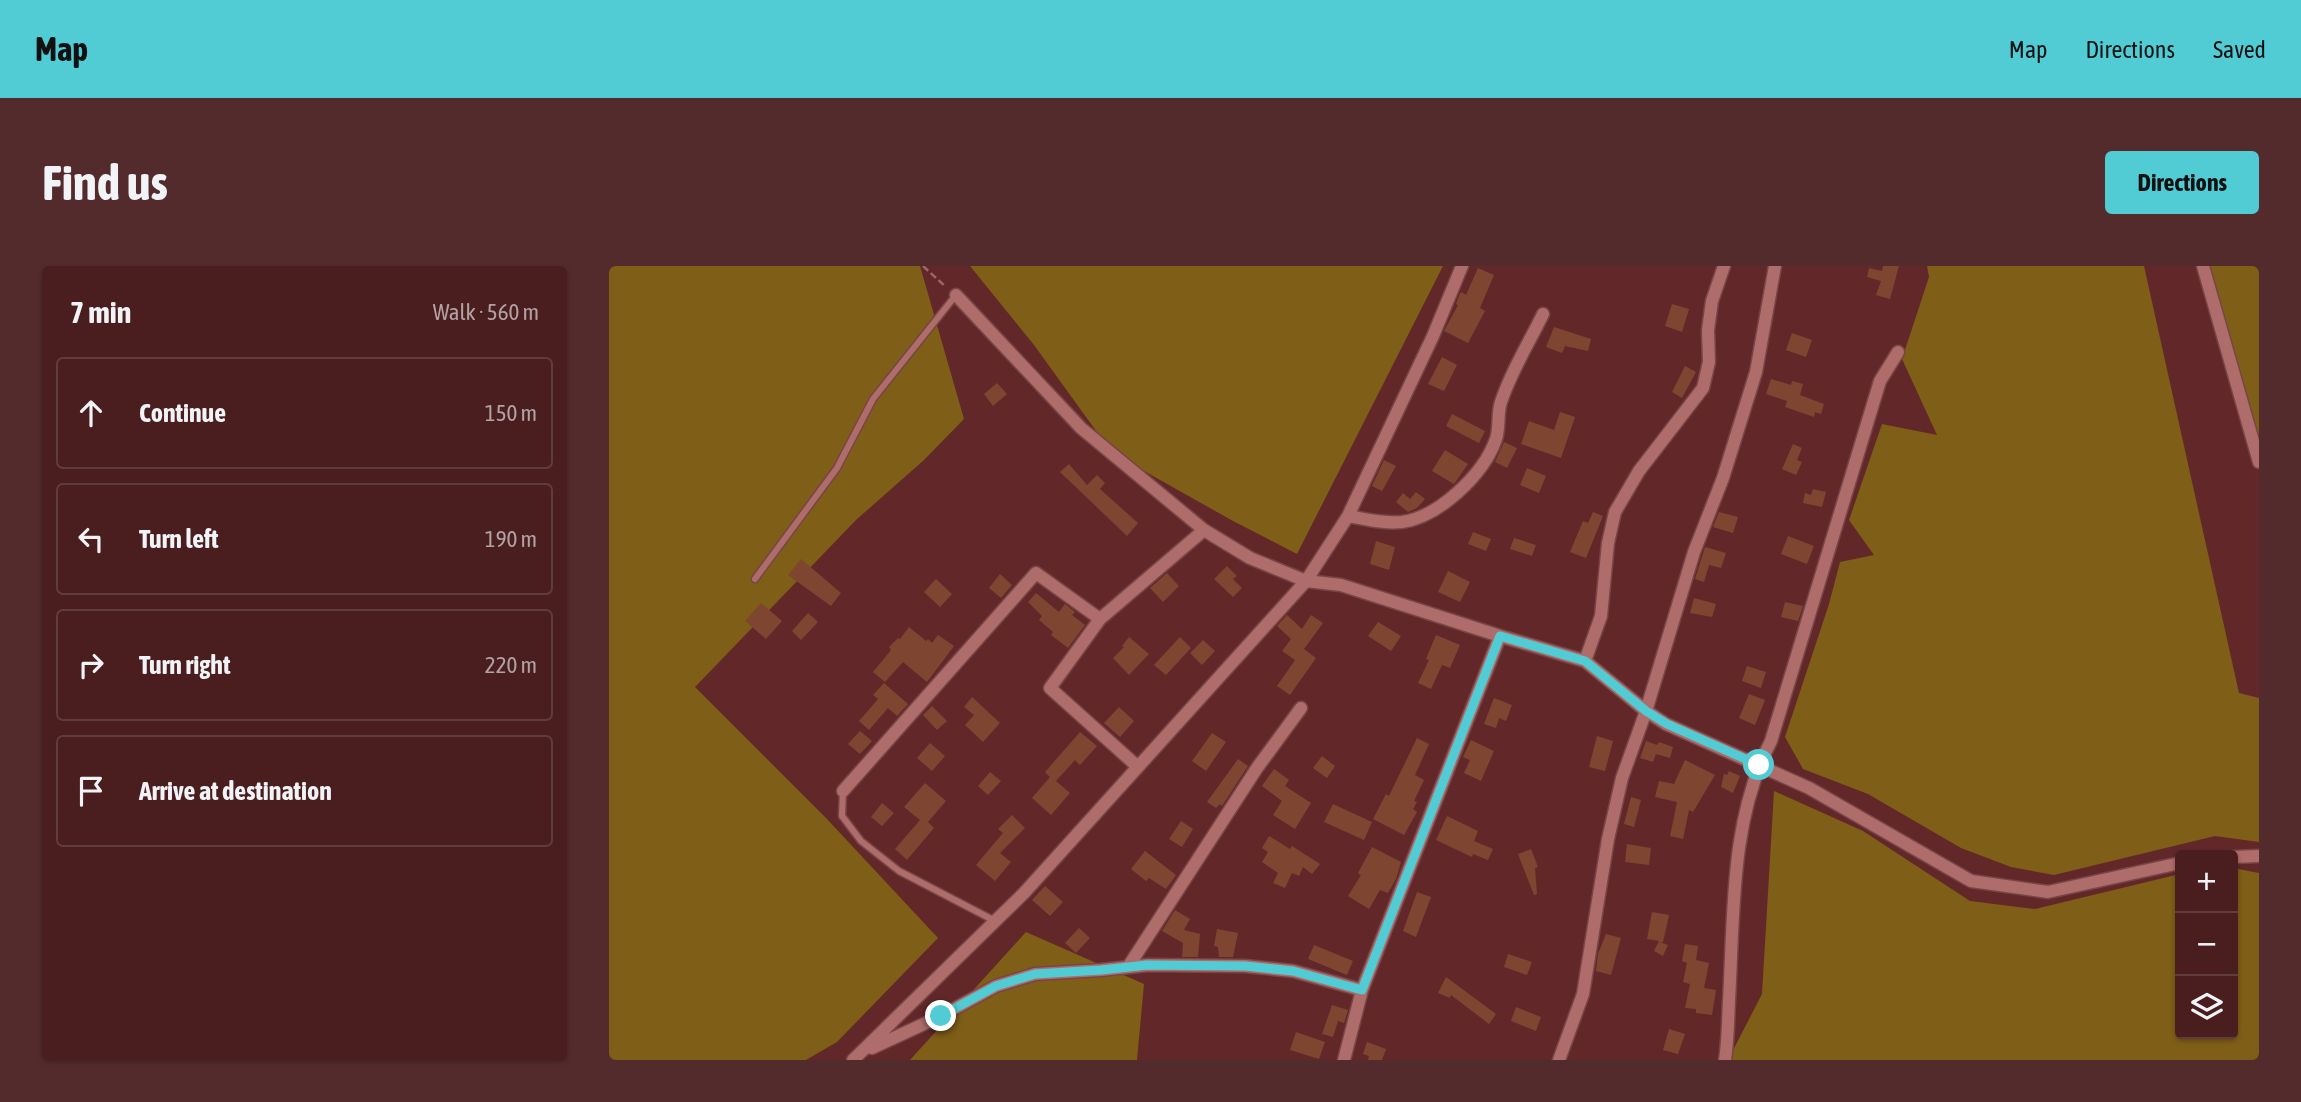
<!DOCTYPE html>
<meta charset="utf-8">
<style>
:root{--surface:#4a1e1f;--page:#542b2c;--text:#f1f3f6;--muted:#b2a2a4;--line:#613c3d;--accent:#51ccd5}
body{margin:0;font-family:"Asap Condensed",sans-serif;background:var(--page);color:var(--text)}
.controls{position:absolute;right:21px;bottom:21px;display:grid;overflow:hidden;border-radius:7px;box-shadow:0 2px 5px #0004}
.controls button{width:63px;height:63px;display:grid;place-items:center;padding:0;border:0;border-bottom:2px solid var(--line);background:var(--surface);color:var(--text);font:35px sans-serif}
.stop{position:absolute;width:21px;height:21px;margin:-16px;border:5px solid #51ccd5;border-radius:50%;background:#fff}
.stop.end{background:#51ccd5;border-color:#fff;box-shadow:0 2px 7px #0008}
.list{margin:0;padding:0;list-style:none}
h2{display:flex;justify-content:space-between;align-items:center;height:91px;margin:0;padding:0 28px;font-size:30px}
h2 small{font-size:23px;font-weight:400;color:var(--muted)}
.list li{display:grid;grid-template-columns:46px 1fr auto;gap:21px;align-items:center;box-sizing:border-box;height:112px;margin:0 14px 14px;padding:0 14px;border:2px solid var(--line);border-radius:7px}
.list b{display:block;font-size:26px;white-space:nowrap}
.list em{font-size:23px;font-style:normal;color:var(--muted)}
.icon{flex:none;width:38px;height:38px;fill:none;stroke:currentColor;stroke-width:2;stroke-linecap:round;stroke-linejoin:round}
.map{position:relative;flex:none;width:1650px;height:794px;overflow:hidden;border-radius:7px}
header{display:flex;align-items:center;gap:42px;box-sizing:border-box;height:98px;padding:0 35px;background:var(--accent);color:#111}
header strong{font-size:33px}
nav{display:flex;gap:38px;margin-inline-start:auto;font-size:24px}
.intro{display:flex;align-items:center;justify-content:space-between;box-sizing:border-box;height:168px;padding:0 42px}
h1{margin:0;font-size:49px}
.button{padding:18px 32px;border-radius:7px;background:var(--accent);color:#111;font-size:24px;font-weight:700}
main{display:flex;gap:42px;padding:0 42px}
aside{flex:1;background:var(--surface);border-radius:7px;box-shadow:0 2px 5px #0004}
.map>svg:first-child{display:block}
</style>
<header>
<strong>Map</strong>
<nav><a>Map</a><a>Directions</a><a>Saved</a></nav>
</header>
<div class="intro"><h1>Find us</h1><a class="button">Directions</a></div>
<main>
<aside>
<h2>7 min<small>Walk · 560 m</small></h2>
<ul class="list">
<li><svg class="icon" aria-label="ahead" viewBox="0 0 24 24"><path d="M12 20V5M6 11l6-6 6 6"/></svg><div><b>Continue</b></div><em>150 m</em></li>
<li><svg class="icon" aria-label="left" viewBox="0 0 24 24"><path d="M17 20v-9H6M10 6l-5 5 5 5"/></svg><div><b>Turn left</b></div><em>190 m</em></li>
<li><svg class="icon" aria-label="right" viewBox="0 0 24 24"><path d="M7 20v-9h11M14 6l5 5-5 5"/></svg><div><b>Turn right</b></div><em>220 m</em></li>
<li><svg class="icon" aria-label="arrive" viewBox="0 0 24 24"><path d="M6 21V4h12l-3 4 3 4H6"/></svg><div><b>Arrive at destination</b></div></li>
</ul>
</aside>
<div class="map">
<svg width="1650" height="794" viewBox="0 0 1650 794">
<rect width="100%" height="100%" fill="#622829"/>
<path fill="#7f5e17" d="M0 0H311L355 153 315 194 247 254 86 421 217 552 329 672 228 776 197 794H0Z
M361 0H834L688 288 624 255 503 187 425 79Z
M1318 0H1535L1630 427 1650 432V576L1606 570 1445 609 1402 601 1352 582 1259 528 1194 503 1176 471 1220 338 1231 296 1265 289 1240 254 1273 158 1328 169 1293 93 1320 11Z
M1601 0H1650V172Z
M1165 525 1254 565 1361 635 1426 643 1571 608V768H1624V602L1650 607V794H1119L1153 728Z
M417 666 535 718 528 794H301Z"/>
<path fill="#7e4630" d="M1274 0H1290L1281 33 1267 29 1272 15 1258 11 1260 2 1273 5Z
M869 2 885 9 871 42 876 45 859 77 835 65 849 39 847 38 850 30 852 26 857 29Z
M1063 38 1080 43 1073 66 1056 60Z
M945 61 982 73 979 85 956 80 953 87 937 81Z
M1183 67 1203 74 1197 91 1177 84Z
M833 91 848 99 835 125 819 118Z
M1076 100 1087 106 1073 132 1063 126Z
M1162 113 1182 119 1183 115 1194 118 1191 129 1215 138 1212 148 1206 146 1205 151 1176 141 1178 135 1157 128Z
M388 117 398 128 384 140 375 128Z
M951 146 966 151 952 192 912 178 920 155 945 164Z
M843 148 876 165 870 177 837 160Z
M895 176 908 182 898 202 886 196Z
M1184 178 1193 182 1188 194 1193 196 1187 209 1173 203Z
M836 184 859 198 845 218 823 205Z
M775 194 787 200 773 225 763 220Z
M460 198 478 219 488 209 496 217 491 223 529 257 518 270 451 206Z
M918 202 937 210 930 227 911 219Z
M1204 223 1217 226 1213 241 1194 237 1196 227 1202 229Z
M807 226 816 233 808 242 799 246 787 236 794 227 801 233Z
M984 246 994 250 977 292 961 286 974 255 979 257Z
M1110 246 1129 251 1124 267 1104 261Z
M864 266 882 273 877 285 859 278Z
M1179 270 1205 280 1198 298 1172 288Z
M905 272 927 279 923 290 901 283Z
M767 275 786 281 780 304 761 298Z
M1096 281 1117 287 1112 302 1100 299 1095 316 1086 313Z
M192 293 232 327 222 340 179 309Z
M618 300 628 310 624 313 633 322 624 331 605 313Z
M839 305 861 316 851 336 829 326Z
M558 307 570 320 554 336 541 322Z
M391 308 403 319 392 332 380 322Z
M327 313 343 328 331 341 315 326Z
M427 327 450 346 456 338 466 346 463 349 476 359 459 382 442 369 444 366 430 354 433 350 419 336Z
M1085 332 1107 338 1103 351 1081 347Z
M1176 336 1194 340 1189 355 1172 351Z
M152 337 173 355 157 373 136 355Z
M199 347 209 356 192 374 183 365Z
M678 349 693 363 702 349 714 357 695 383 707 392 681 429 668 420 686 394 673 385 682 373 668 360Z
M769 356 792 370 782 385 759 370Z
M300 361 317 375 319 373 323 377 329 369 345 380 318 416 294 396 276 416 264 406 282 384 280 381 289 372 291 373Z
M827 369 851 379 841 402 833 399 822 423 809 417 820 394 817 393Z
M520 371 540 388 520 409 504 392 515 381 513 380Z
M571 371 582 382 557 409 545 399Z
M594 374 606 385 593 399 581 387Z
M1138 400 1157 406 1152 422 1133 415Z
M275 417 299 438 288 450 279 442 260 464 250 455 269 433 264 429Z
M1140 428 1156 434 1146 459 1130 452Z
M363 431 391 457 374 476 356 459 365 449 355 441Z
M885 432 903 439 897 455 890 452 887 462 875 458Z
M323 440 338 455 328 464 314 449Z
M510 441 525 455 511 471 495 457Z
M251 465 263 475 251 488 239 478Z
M471 466 488 480 471 499 466 494 447 515 461 527 442 549 423 532 441 511 436 506Z
M603 467 617 476 597 505 583 495Z
M988 470 1004 475 996 505 980 501Z
M808 472 820 478 806 509 815 514 805 535 808 536 804 543 808 546 795 569 764 553 777 528 780 530Z
M862 474 885 485 872 515 855 507 861 494 854 491Z
M1037 475 1048 479 1050 476 1064 481 1061 492 1047 488 1044 496 1031 492Z
M321 477 336 490 323 505 308 492Z
M713 490 726 500 718 512 704 502Z
M629 493 639 500 613 540 611 538 607 542 598 536Z
M1076 494 1106 509 1084 546 1080 544 1074 573 1061 570 1068 536 1046 531 1050 515 1065 518Z
M665 503 680 514 676 520 702 537 686 563 664 549 673 535 653 520Z
M1120 505 1131 510 1124 527 1112 521 1115 508 1118 509Z
M381 506 392 515 379 529 369 520Z
M316 517 337 535 319 556 325 562 298 594 286 583 311 554 295 541Z
M1022 531 1032 534 1025 561 1015 558Z
M273 537 285 547 273 560 262 551Z
M724 538 763 556 755 574 715 556Z
M403 549 416 562 391 587 402 596 386 615 367 599 394 567 389 563Z
M838 550 869 565 865 575 884 583 879 594 864 588 863 591 827 574Z
M572 555 584 563 573 581 560 573Z
M660 570 681 583 683 580 711 598 703 608 694 601 690 610 683 607 676 622 664 617 669 607 653 596 659 586 653 582Z
M1018 578 1042 582 1040 599 1016 596Z
M763 581 792 596 787 613 779 627 771 624 760 643 739 630 752 609 749 607Z
M922 583 929 601 926 602 928 628 925 629 909 588Z
M536 585 567 609 557 623 540 612 537 615 522 603Z
M436 620 454 636 441 650 423 634Z
M808 626 822 631 807 671 794 665Z
M566 644 581 653 575 664 591 668 589 691H573L574 677 553 665Z
M1043 646 1060 649 1054 676H1051L1059 679 1054 690 1045 685 1050 675 1038 673Z
M470 662 481 672 467 687 456 677Z
M608 663 629 667 624 691H610L609 681 605 680Z
M997 668 1012 672 1002 709 987 705 989 688Z
M1076 678 1089 680 1087 694 1100 697 1095 722 1107 724 1103 749 1087 747V743L1076 742 1081 718 1074 716 1078 697 1073 695Z
M705 679 744 695 738 709 699 693Z
M899 688 923 696 918 709 895 701Z
M837 711 887 748 880 758 842 729 841 732 829 727Z
M723 739 739 744 735 757 729 755 724 771 713 768Z
M907 741 932 751 927 765 902 755Z
M1060 763 1076 768 1069 788 1054 784Z
M687 766 716 776 710 793 681 784Z
M758 776 777 783 773 794H759L760 790 754 788Z"/>
<g fill="none" stroke-linecap="round" stroke-linejoin="round">
<g stroke="#784546" stroke-width="9">
<path id="service" d="M146 313 228 202 264 133 347 29
M234 525 233 550 252 575 290 605 388 656"/>
</g>
<g stroke="#784546" stroke-width="15">
<path id="minor" d="M1594 0 1650 196
M347 29 472 162 595 264 641 292 697 315 732 319 891 370 976 395 1037 445 1057 458 1200 522 1362 615 1439 626 1571 597
M739 250C756 253 775 258 793 256 830 251 875 208 887 173 891 161 888 147 892 136 902 105 920 77 934 48
M491 353 441 422 529 501
M976 395 992 350 999 277 1006 246 1030 205 1094 122 1100 96 1099 64 1103 35 1115 0
M234 525 427 307 491 353 595 264
M1624 591 1650 590
M519 701 648 502 692 442
M263 782 332 750 387 720 426 708 492 704 539 699 636 700 684 705 753 724
M244 794 415 627 697 315 739 250 824 70 853 0
M735 794 753 724 891 370
M950 794 974 728 999 573 1013 512 1037 445 1085 286 1114 212 1147 106 1166 0
M1116 794C1119 775 1119 754 1120 735 1125 648 1121 554 1162 475L1271 115 1289 86"/>
</g>
<path stroke="#9a6767" stroke-width="2.5" stroke-dasharray="7 3.5" stroke-linecap="butt" d="M314 0 337 21"/>
<use href="#service" stroke="#ae6d6a" stroke-width="6"/>
<use href="#minor" stroke="#ae6d6a" stroke-width="12"/>
</g>
<g fill="none" stroke-linecap="round" stroke-linejoin="round">
<path stroke="#51ccd5" stroke-width="9" d="M332 750 387 720 426 708 492 704 538 699 636 700 684 705 753 724 891 370 976 395 1037 445 1058 458 1150 499"/>
</g>
</svg>
<div class="controls">
<button>+</button>
<button>−</button>
<button><svg class="icon" aria-label="layers" viewBox="0 0 24 24"><path d="M12 4l9 5-9 5-9-5zM3 14l9 5 9-5"/></svg></button>
</div>
<div class="stop" style="left:1150px;top:499px"></div>
<div class="stop end" style="left:332px;top:750px"></div>
</div>
</main>
